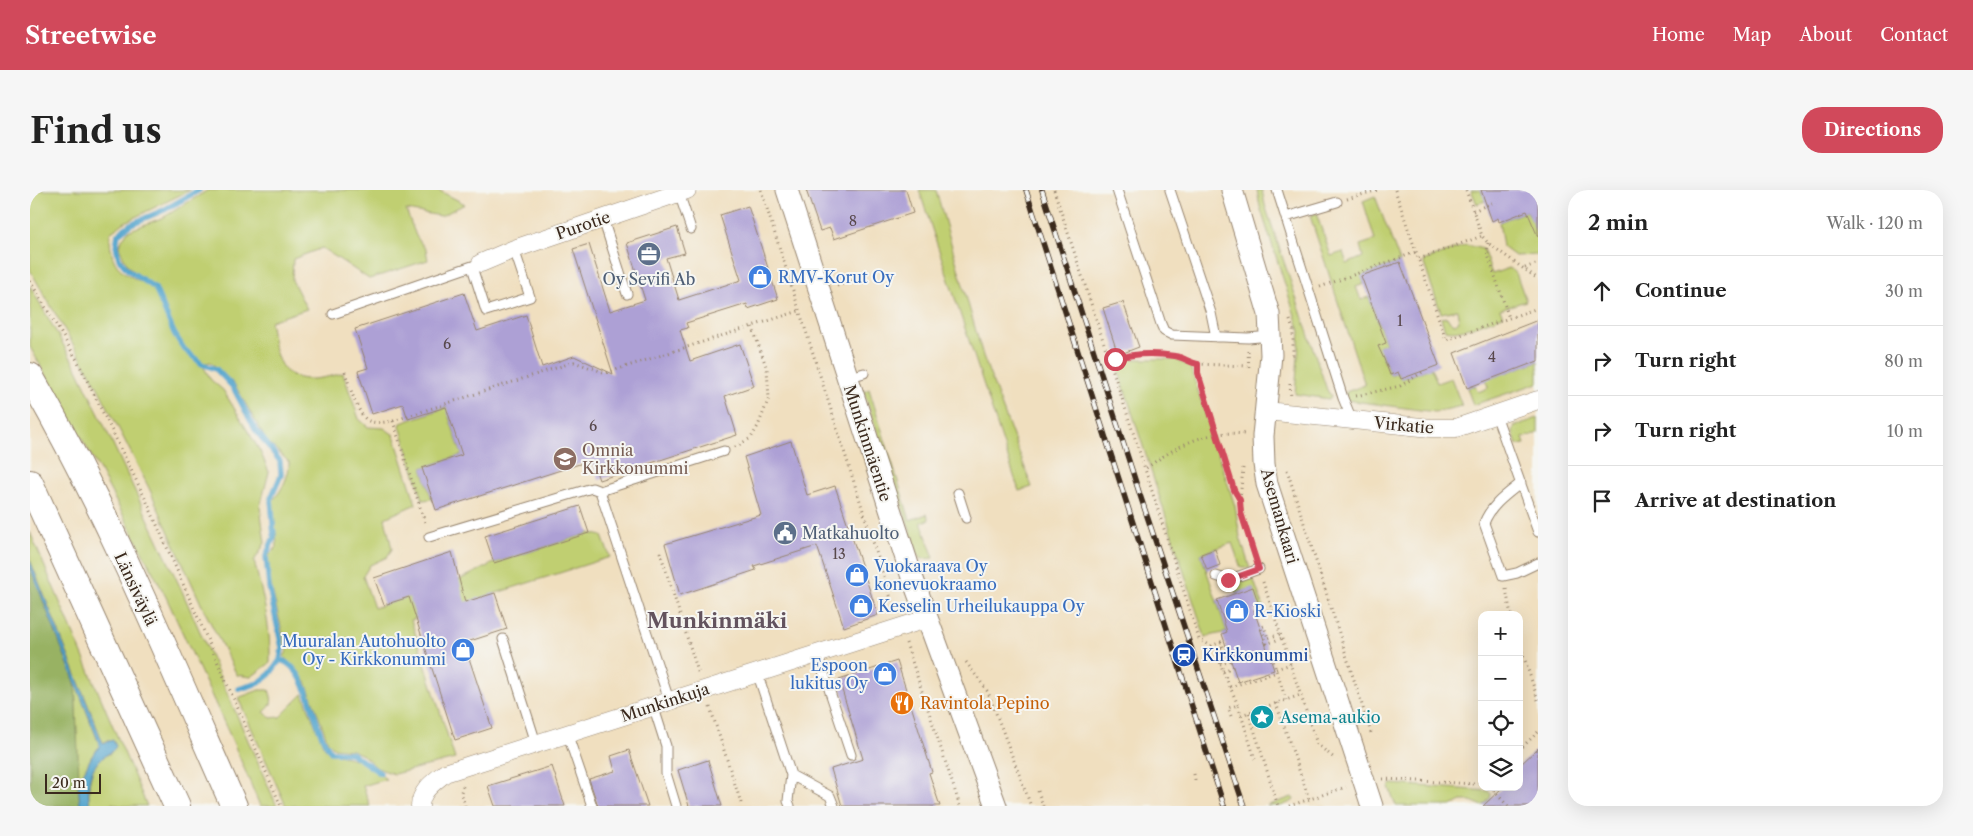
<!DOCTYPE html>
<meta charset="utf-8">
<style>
:root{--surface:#fff;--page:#f6f6f6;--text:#222;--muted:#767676;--line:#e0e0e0;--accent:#d1495b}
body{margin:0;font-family:"Libre Caslon Text",serif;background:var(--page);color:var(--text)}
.controls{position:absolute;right:15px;bottom:15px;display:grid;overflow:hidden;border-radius:10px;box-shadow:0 5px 20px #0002}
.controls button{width:45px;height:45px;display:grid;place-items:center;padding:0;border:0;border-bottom:1px solid var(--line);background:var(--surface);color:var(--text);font:25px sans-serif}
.scale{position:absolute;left:15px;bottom:12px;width:56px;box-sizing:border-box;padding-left:5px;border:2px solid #3b2a1e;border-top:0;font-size:14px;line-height:18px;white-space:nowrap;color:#3b2a1e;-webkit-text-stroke:4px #f6f6f2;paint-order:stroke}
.stop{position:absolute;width:15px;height:15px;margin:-11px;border:4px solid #d1495b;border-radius:50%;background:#fff}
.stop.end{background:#d1495b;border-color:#fff;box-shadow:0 1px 5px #0008}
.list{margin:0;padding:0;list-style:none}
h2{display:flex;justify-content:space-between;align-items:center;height:65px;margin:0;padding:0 20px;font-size:21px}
h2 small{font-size:16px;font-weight:400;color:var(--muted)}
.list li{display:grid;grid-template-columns:32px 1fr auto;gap:15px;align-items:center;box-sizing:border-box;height:70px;padding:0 20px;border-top:1px solid var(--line)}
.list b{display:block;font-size:19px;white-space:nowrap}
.list em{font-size:16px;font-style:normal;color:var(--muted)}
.icon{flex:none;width:28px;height:28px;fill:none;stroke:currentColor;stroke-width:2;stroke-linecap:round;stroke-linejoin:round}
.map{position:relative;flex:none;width:1508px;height:616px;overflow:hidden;border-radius:20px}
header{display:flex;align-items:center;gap:30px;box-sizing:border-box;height:70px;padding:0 25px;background:var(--accent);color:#fff}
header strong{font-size:24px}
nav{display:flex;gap:28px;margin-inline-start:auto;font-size:18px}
.intro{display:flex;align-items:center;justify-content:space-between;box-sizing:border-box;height:120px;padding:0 30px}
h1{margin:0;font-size:35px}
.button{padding:12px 22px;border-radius:20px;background:var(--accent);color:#fff;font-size:18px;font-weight:700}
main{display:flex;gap:30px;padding:0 30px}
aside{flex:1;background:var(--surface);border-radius:20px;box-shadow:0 5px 20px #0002}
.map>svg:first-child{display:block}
</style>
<header>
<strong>Streetwise</strong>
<nav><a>Home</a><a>Map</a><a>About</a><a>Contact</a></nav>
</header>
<div class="intro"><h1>Find us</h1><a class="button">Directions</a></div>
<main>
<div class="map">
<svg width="1508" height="616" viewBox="0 0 1508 616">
<rect width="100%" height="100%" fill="#f6f6f2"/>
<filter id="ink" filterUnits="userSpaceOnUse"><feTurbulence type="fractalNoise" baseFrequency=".02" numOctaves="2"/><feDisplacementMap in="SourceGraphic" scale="10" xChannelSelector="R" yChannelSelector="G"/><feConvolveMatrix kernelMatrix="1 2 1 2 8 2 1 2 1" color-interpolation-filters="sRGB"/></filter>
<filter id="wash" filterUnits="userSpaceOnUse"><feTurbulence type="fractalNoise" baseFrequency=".0096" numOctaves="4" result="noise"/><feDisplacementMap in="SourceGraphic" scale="20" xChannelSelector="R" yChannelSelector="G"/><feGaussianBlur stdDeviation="1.12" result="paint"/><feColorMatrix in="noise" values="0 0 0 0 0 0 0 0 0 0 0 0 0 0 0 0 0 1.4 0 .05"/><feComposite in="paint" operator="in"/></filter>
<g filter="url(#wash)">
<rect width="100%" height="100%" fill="#f0dfbf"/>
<path fill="#c0cf71" stroke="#7e7c48" d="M0 0H160L95 32 80 43C79 80 93 83 123 97L99 77 94 69 89 57 92 50 98 41 134 27 178 0H408L435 14 411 26 376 20 386 46 396 60 398 70 339 89 292 58 263 69 262 90 277 119 240 131C243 144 243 159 249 171 261 197 291 189 313 183L329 229 338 237 354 238 364 245 386 314 355 328 362 359 357 367 340 375 333 386 344 418 429 390 464 373 559 343 572 346 580 367 381 430 425 569 364 584 347 578 333 565 322 560 304 558 298 552 276 492 254 467 257 461 237 379 239 365 247 357 243 310C252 301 260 284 259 272L236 250 205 195 181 172 172 174 181 190 193 200 230 261 239 282 230 317 235 353 224 371C233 406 241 437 240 473L221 487 207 485 172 416 119 298 65 192 0 80Z
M889 0H906L953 166 1002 297 989 301Z
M1227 0H1232L1235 15 1297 200 1301 206 1299 209 1265 204 1270 141 1230 17Z
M1441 0H1451L1452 4 1460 9 1447 14Z
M1345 6 1370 72 1332 86 1334 94 1326 97 1331 110 1339 107 1356 153 1349 156 1360 185 1368 182 1371 189 1401 178 1407 193 1421 188 1432 216 1405 222 1316 210V202L1335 195 1280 26 1286 23 1301 66 1313 62 1317 74 1333 67 1330 55 1345 50 1333 11Z
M1497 21 1499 26 1508 23V65L1485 66 1473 57 1469 32Z
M1436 55 1453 59 1462 84 1479 78 1486 83 1496 111 1470 119 1473 126C1458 131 1431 144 1415 140L1411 128 1417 127 1420 132 1425 134 1429 131 1427 120 1411 123 1393 71Z
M0 96 46 177 66 218 152 401 247 616H230L203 552 136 407 69 279 0 157Z
M1099 169H1144L1160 176 1205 316 1210 347 1220 378H1211L1202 353 1171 364 1197 442 1175 447 1086 173Z
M1508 171V193L1443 215 1437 198 1445 195 1448 202 1458 198 1456 190Z
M839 199 880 330 897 324 899 330 891 332 904 368 891 369 888 364 834 202Z
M437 210 419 227 432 265 392 278 402 309 393 310 370 236 371 233Z
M1508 228V243L1493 248 1495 254 1487 255 1483 242 1485 236Z
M0 342 117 616H90L82 613V616H60C57 596 59 571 81 563L78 550 73 553 0 370Z
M1222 385 1233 416 1229 418 1223 398 1206 403 1204 396 1206 390Z
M45 490 70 556 62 566 48 593Z
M229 500H239C243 511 243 515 234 522L241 528 250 527 273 504 293 555 299 563 330 570 356 589 333 596 340 616H256L208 508Z
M1362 594 1458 601 1461 604 1460 608 1453 616 1441 611H1432L1421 616H1366L1359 597Z
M1262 607 1264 609 1263 611 1251 616H1237Z"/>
<path fill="#98b263" stroke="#6a6e40" d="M0 377 45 490 50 616H0Z"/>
<path fill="#52a4cd" stroke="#466776" d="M0 370 73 553 83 550 86 556C83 562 80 562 75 566 58 577 57 598 60 616H50L48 593 62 566 70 556 0 377Z"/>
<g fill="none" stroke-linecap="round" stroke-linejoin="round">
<path stroke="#52a4cd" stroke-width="5.5" d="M169 0 134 20 101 34 88 44 86 56 89 69 98 80 125 98 144 143 154 159 172 174 186 179 203 197 225 239 250 271 251 285 241 308 244 347 236 366 239 397 252 458 250 470 240 484 229 493 209 499
M250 470C275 476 283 524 291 544 293 550 297 556 301 562L321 563 350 583"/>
</g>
<g id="blocks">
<path fill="#ada0d5" d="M776 0H876L883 23 804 49 800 38 790 41Z
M1451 0H1504L1508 11V47L1497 21 1469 32 1468 28 1462 31Z
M718 16 748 109 718 119 717 114 656 133 658 138 650 140 660 171 710 154 724 196 695 206 707 245 569 290 562 270 406 320 392 278 432 265 416 217 378 229 373 214 342 224 328 181 338 178 325 139 434 103 447 141 496 125 512 177 544 166 583 184 543 59 559 54 580 121 615 110 597 53 647 37 655 63 636 68 649 110 711 90 690 25Z
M1370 72 1409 175 1371 189 1368 182 1360 185 1354 169 1348 156 1356 153 1331 86Z
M1093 112 1109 157 1088 165 1073 118Z
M1508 130V171L1437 198 1424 163Z
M761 251 777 305 805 296 848 425 814 437 787 356 724 376 726 380 650 405 635 354 731 325 714 267Z
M550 316 559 343 464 373 455 346Z
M1185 359 1190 375 1177 380 1171 364Z
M422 362 435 412 465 403 477 439 434 453 462 538 425 550 379 407 354 415 344 388Z
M1223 397 1230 418 1224 420 1244 480 1208 492 1192 444 1197 442 1187 410Z
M867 471 902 582 899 583 910 616H812L801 579 833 569 809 490Z
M1508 558V616H1453L1473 597H1489V576Z
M599 560 618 616H568L559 589 585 581 581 566Z
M678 570 692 616H659L648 580Z
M522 576 535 616H465L458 596Z"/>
</g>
</g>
<g filter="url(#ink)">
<use href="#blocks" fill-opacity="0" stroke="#96846e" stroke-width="1"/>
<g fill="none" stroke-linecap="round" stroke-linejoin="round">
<g stroke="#96846e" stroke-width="11">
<path id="service" d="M1087 0 1131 134 1134 141 1142 145 1218 148 1241 146
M1140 0 1181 123 1186 147
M1247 0 1313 208 1322 230
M649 3 661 39
M1256 27 1307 12
M573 29 597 104
M442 77 456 121 500 107 484 59
M303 124 451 73
M817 188 834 183
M1466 225 1508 342
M1491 293C1476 305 1461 315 1454 333L1473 386 1487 383 1508 373
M928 303 936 328
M399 347 562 298 570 301
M1186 386 1198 390 1229 379
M473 449 506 553
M787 463 821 565
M727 482 761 585 758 611 760 616
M639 510 570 301 694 261
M623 515 636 556V583L646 616
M537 543 562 616
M761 585 800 606 804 616"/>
</g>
<g stroke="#96846e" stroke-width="19">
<path id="minor" d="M451 73 484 59 657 0
M1236 221 1401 238H1426L1508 210
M390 616C391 600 404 592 415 583L896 429"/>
</g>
<g stroke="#96846e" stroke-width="23">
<path id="tertiary" d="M757 0 881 384 966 616
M1202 0 1239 124 1241 165 1233 246 1234 274 1237 294 1342 616"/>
</g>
<g stroke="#96846e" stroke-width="28">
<path id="primary" d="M0 186C79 323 140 471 204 616
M0 293 147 616"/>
</g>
<path stroke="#96846e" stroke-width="3" stroke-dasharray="1 4" stroke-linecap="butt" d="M731 0 865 421
M1024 0 1115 279
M1365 0 1416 150 1508 118
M1436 0 1452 46 1458 53 1508 89
M1317 9 1348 0
M1443 21 1462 13
M1458 53 1457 62 1479 128
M1389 69 1452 46
M1495 78 1508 73
M0 91 47 170 116 310 251 616
M807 96 828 89
M1290 97 1386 62
M1260 130 1263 140V168
M1218 161 1219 180
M1085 169 1102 164H1116L1147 166 1168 174 1218 176
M1168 174V183L1204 300 1209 309
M315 182C319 194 328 227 339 231 347 234 356 232 363 231L544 172 576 183 769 121
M1260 194 1261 208
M1326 206 1370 196 1393 182
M363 231 396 336
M705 257 721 248 728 236 739 208 737 179 722 136
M1213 278 1210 310 1211 323 1225 367
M1257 280 1341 543
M630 362 669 485
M1233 392 1287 554 1304 568
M1476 399 1481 425
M1227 419 1228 424 1242 419
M1489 452 1508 510
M876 453 930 616
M1236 454 1252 448
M1237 454 1231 437 1234 436 1238 448 1250 444
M1181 456 1191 452 1193 457
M1186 459 1196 456
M1239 465 1241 464 1256 510
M936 472 958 502 1001 616
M1190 474 1201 471
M1246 479 1261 474
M1193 481 1203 477
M1200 497 1247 482
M1246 513 1279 609
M1208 515 1193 481 1186 459 1169 449 1115 279C1145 257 1175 239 1214 244
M680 517 712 616
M1219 523 1248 616
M1211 525 1271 505
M1201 526 1198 518 1208 515 1225 569
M1489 560 1508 542
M1164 584 1165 590
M1353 589 1445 594 1452 592
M433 596 431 602 435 616
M1460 597 1478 616
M1008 601 1013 616
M1259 616 1316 597"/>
<use href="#service" stroke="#fff" stroke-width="9"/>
<use href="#minor" stroke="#fff" stroke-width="18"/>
<use href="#tertiary" stroke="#fff" stroke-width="21"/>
<use href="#primary" stroke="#fff" stroke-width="26"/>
<g stroke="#3b2a1e" stroke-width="5.5">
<path id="rail" d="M996 0 1194 616
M1012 0 1109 302 1214 616"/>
</g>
<use href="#rail" stroke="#f6f6f2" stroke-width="4" stroke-dasharray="11" stroke-linecap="butt"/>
</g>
</g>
<g fill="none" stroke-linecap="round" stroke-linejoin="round" filter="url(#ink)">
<path stroke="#d1495b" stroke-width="6" d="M1085 169C1104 163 1125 163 1145 166 1153 167 1160 173 1168 174V183L1204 300 1210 310 1211 323 1229 379 1198 390"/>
</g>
<defs>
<g id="office-disc" transform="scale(1.25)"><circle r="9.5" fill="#5c6f8a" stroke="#f6f6f2"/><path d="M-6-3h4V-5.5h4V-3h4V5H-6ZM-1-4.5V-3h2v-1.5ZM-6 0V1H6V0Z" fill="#fff"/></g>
<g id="shop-disc" transform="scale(1.25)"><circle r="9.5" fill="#3f7fe0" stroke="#f6f6f2"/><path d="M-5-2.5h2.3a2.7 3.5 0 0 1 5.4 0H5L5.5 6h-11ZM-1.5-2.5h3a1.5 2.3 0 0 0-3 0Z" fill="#fff"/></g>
<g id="school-disc" transform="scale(1.25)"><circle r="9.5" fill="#8d6e63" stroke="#f6f6f2"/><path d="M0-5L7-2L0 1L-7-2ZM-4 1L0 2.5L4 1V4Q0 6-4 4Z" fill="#fff"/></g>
<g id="civic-disc" transform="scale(1.25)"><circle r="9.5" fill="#5c6f8a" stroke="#f6f6f2"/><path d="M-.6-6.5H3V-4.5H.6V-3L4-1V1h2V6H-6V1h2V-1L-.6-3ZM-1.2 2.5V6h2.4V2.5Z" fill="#fff"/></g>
<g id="station-disc" transform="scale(1.25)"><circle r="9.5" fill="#1a4fb4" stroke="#f6f6f2"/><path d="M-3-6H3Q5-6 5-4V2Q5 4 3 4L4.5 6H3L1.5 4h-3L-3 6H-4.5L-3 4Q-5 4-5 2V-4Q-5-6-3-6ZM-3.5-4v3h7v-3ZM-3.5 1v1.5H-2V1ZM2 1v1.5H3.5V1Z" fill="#fff"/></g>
<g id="restaurant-disc" transform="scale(1.25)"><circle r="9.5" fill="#e8710a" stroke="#f6f6f2"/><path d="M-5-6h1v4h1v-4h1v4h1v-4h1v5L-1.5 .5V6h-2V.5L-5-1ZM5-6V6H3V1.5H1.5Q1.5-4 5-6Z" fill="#fff"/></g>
<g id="sight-disc" transform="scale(1.25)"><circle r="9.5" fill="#0f9aa8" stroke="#f6f6f2"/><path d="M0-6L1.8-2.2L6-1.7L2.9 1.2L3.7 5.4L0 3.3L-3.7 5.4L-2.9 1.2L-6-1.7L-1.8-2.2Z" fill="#fff"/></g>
</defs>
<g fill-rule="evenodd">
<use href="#office-disc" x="619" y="64"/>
<use href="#shop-disc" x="730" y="87"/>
<use href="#school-disc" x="535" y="269"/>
<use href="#civic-disc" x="755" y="343"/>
<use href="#shop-disc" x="827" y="385"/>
<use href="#shop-disc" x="831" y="416"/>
<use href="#shop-disc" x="1207" y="421"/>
<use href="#shop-disc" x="433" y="460"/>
<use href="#station-disc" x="1154" y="465"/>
<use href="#shop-disc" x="855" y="484"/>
<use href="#restaurant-disc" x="872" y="513"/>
<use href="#sight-disc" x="1232" y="527"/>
</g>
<g text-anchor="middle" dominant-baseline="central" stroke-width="4" stroke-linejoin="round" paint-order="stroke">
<g font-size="14" fill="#58484c">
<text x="823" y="31">8</text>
<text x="1370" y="131">1</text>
<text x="417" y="154">6</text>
<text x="1462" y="167">4</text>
<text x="563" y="236">6</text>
<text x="809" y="364">13</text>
</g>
<g font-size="16" fill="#3b2a1e" stroke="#f6f6f2">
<text transform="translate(553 35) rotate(-19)">Purotie</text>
<text transform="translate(1374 235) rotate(5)">Virkatie</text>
<text transform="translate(838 253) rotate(72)">Munkinmäentie</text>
<text transform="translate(1250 326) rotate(74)">Asemankaari</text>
<text transform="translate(106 399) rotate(65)">Länsiväylä</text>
<text transform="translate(635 512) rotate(-18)">Munkinkuja</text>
</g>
<g font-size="16" fill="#366cbe" stroke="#f6f6f2" text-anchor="start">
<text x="748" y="87">RMV-Korut Oy</text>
<text x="844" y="376">Vuokaraava Oy<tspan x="844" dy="18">konevuokraamo</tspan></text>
<text x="848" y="416">Kesselin Urheilukauppa Oy</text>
<text x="1224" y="421">R-Kioski</text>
<text x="416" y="451" text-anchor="end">Muuralan Autohuolto<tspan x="416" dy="18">Oy - Kirkkonummi</tspan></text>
<text x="838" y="475" text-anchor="end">Espoon<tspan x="838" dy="18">lukitus Oy</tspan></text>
</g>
<g font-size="16" fill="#4e5e75" stroke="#f6f6f2">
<text x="619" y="89">Oy Sevifi Ab</text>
<text x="772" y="343" text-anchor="start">Matkahuolto</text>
</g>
<g font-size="16" fill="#785e54" stroke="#f6f6f2" text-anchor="start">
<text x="552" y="260">Omnia<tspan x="552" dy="18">Kirkkonummi</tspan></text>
</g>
<g font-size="16" fill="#164399" stroke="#f6f6f2" text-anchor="start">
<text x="1172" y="465">Kirkkonummi</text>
</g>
<g font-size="16" fill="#c56008" stroke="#f6f6f2" text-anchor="start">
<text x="890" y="513">Ravintola Pepino</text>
</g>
<g font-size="16" fill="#0d838f" stroke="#f6f6f2" text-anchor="start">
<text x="1250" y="527">Asema-aukio</text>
</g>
<g font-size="21" font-weight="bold" fill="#63535e" stroke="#f6f6f2">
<text x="687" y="430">Munkinmäki</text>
</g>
</g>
</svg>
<div class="controls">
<button>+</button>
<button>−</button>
<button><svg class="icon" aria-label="locate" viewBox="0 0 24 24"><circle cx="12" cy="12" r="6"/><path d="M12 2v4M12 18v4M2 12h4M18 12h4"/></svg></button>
<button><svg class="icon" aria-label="layers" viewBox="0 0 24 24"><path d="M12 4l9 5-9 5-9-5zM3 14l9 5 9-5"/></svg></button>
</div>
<div class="scale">20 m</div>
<div class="stop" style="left:1085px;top:169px"></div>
<div class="stop end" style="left:1198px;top:390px"></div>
</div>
<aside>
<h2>2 min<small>Walk · 120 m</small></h2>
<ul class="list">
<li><svg class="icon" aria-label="ahead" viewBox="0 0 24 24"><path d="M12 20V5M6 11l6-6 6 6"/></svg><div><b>Continue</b></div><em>30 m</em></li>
<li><svg class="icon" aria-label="right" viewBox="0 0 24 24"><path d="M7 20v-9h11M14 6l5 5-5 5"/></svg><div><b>Turn right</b></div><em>80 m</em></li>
<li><svg class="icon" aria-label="right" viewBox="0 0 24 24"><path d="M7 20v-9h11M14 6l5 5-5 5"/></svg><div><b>Turn right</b></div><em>10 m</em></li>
<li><svg class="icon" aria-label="arrive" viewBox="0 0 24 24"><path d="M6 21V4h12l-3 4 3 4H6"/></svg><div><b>Arrive at destination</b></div></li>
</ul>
</aside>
</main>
